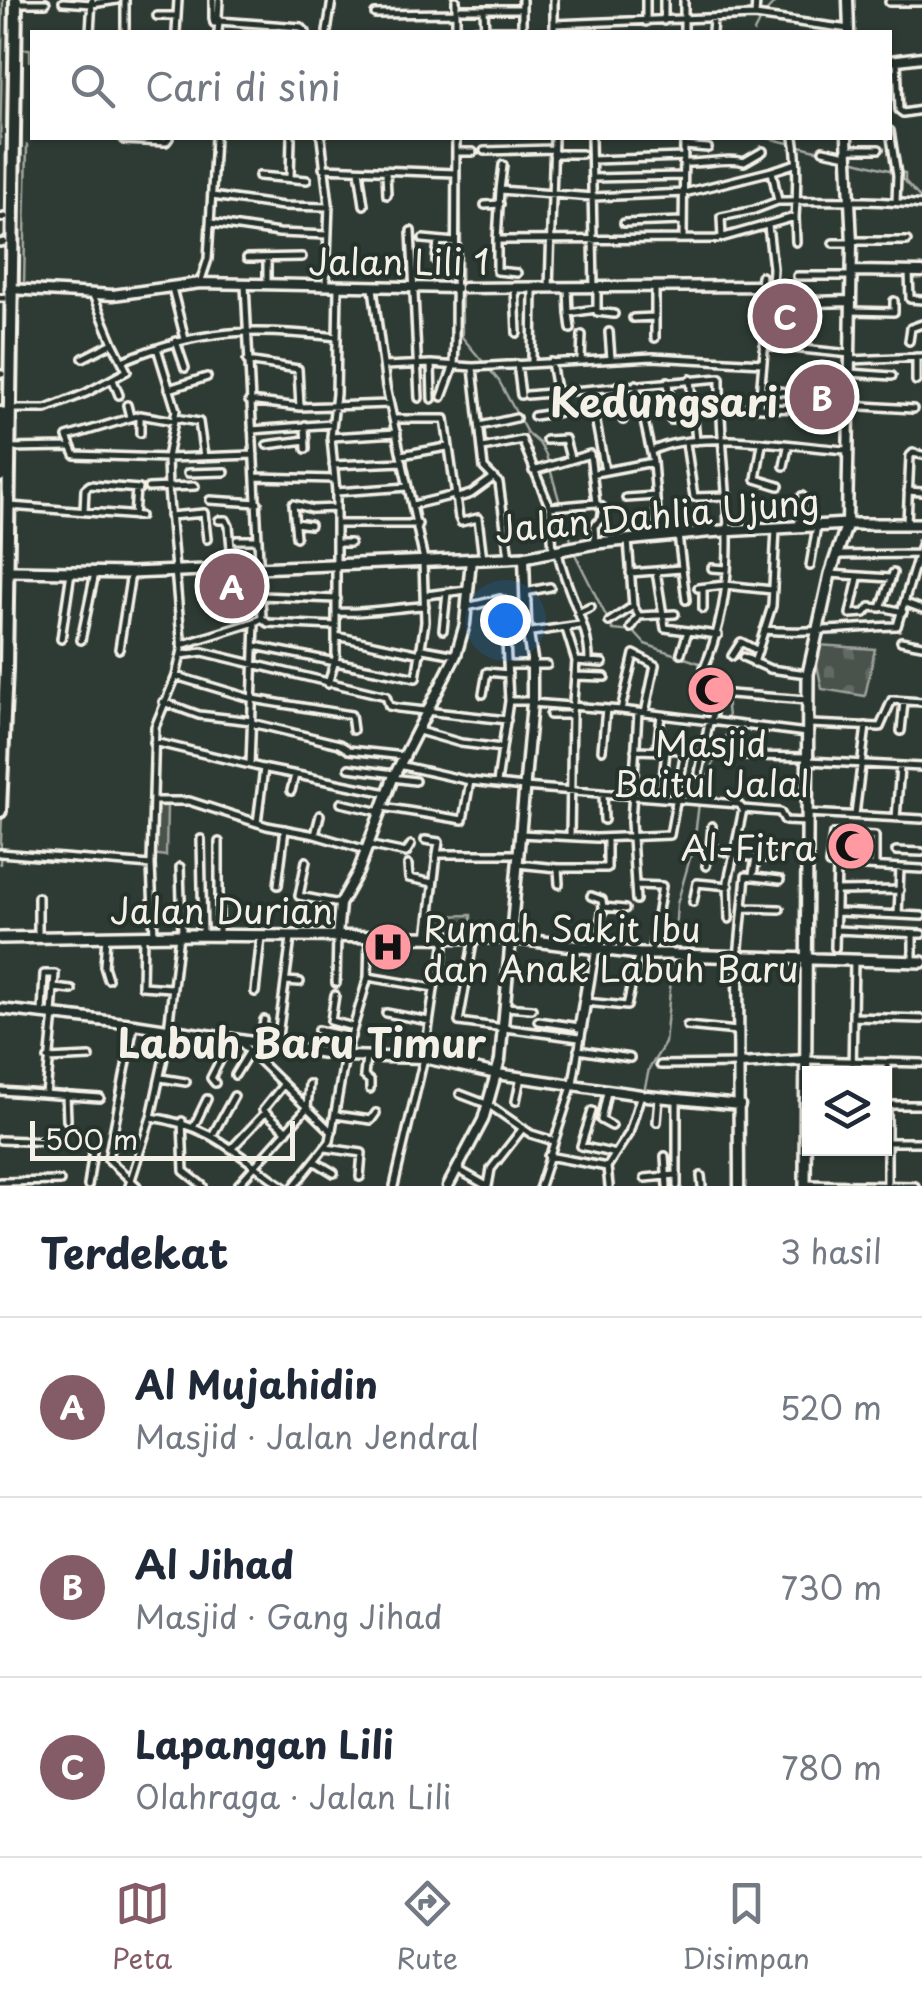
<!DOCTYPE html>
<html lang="id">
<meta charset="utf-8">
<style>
:root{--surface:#fff;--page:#f6f6f7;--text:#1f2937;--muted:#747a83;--line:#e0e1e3;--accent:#845c67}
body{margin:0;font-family:"Playpen Sans",sans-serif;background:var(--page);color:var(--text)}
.controls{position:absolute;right:30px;bottom:30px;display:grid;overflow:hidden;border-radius:0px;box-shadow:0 2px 8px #0004}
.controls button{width:90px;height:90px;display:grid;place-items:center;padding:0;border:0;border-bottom:2px solid var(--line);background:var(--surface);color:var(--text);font:50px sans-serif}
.scale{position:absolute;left:30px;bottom:25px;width:265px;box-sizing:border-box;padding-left:10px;border:5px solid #f4f1e8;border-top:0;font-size:28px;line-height:35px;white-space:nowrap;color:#f4f1e8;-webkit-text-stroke:8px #26332d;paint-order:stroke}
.you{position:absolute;left:505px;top:620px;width:35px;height:35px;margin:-25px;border:8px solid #fff;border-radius:50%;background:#1a73e8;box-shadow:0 0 0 15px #1a73e833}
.badge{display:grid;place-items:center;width:65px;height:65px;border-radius:50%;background:var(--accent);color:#fff;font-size:32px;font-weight:700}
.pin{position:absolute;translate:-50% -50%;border:5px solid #fff;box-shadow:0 2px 10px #0006}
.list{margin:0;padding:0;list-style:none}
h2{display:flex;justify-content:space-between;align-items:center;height:130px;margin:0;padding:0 40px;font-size:42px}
h2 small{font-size:32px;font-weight:400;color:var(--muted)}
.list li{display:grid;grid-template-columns:65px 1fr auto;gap:30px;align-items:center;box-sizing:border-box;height:180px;padding:0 40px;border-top:2px solid var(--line)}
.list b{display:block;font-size:38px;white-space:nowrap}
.list p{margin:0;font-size:32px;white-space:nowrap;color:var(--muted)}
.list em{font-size:32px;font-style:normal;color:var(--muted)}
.icon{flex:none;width:55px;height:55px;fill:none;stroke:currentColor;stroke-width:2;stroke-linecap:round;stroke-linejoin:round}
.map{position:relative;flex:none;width:922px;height:1186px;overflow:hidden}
.search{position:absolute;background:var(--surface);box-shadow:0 2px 8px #0004;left:30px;right:30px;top:30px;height:110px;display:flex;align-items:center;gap:25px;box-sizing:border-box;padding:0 35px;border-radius:0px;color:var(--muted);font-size:38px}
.sheet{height:670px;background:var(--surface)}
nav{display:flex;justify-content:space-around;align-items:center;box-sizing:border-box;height:140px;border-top:2px solid var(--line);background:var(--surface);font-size:28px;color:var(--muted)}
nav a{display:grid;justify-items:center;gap:5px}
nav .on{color:var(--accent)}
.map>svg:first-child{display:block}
</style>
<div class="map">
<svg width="922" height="1186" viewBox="0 0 922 1186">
<defs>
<pattern id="cemetery-stones" width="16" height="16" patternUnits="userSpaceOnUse" patternTransform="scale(2.5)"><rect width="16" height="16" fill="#48524c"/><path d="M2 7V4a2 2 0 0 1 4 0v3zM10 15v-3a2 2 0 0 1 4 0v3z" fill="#636b66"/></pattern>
</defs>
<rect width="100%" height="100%" fill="#2e3b34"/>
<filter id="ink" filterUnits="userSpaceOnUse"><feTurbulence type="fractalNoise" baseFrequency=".01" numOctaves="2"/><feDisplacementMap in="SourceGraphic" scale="20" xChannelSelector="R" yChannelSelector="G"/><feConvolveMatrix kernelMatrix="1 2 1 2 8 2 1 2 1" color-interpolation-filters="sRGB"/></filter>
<g filter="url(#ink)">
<path fill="#48524c" stroke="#9ea29a" stroke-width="2.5" d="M806 306 804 327 764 324 765 307Z
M151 806H167L166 856 151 854Z
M471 915V931L438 933 437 916Z"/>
<path fill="url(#cemetery-stones)" stroke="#9ea29a" stroke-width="2.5" d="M818 645 875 649 865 696 822 689 815 655Z"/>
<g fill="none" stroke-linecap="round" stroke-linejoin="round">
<path stroke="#a4a8a0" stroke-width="2.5" d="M459 0V32
M764 14 777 0
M754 32 760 20
M20 49H30V61
M460 138 462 337 499 381 527 433 539 443 546 455 572 544
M768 138 820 151
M0 145 3 0
M852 160 893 171
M900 172 905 173V181L922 200
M24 285 27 145
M574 552 613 630 634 632 645 644 702 664
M0 864 2 815
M674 951 677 904 694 844 700 795 729 728 726 696 720 683 708 669
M643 1096 649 1069 665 1043 673 959
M609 1173 624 1145"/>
<g stroke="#f4f1e8" stroke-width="12">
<path id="minor" d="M213 0V18
M456 0V32
M522 0V30
M554 0V32
M646 0V22
M684 0V32
M63 2 92 4 117 0
M889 2H922
M19 3H46
M461 9H484
M375 14 456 13
M157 16H177
M755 16 756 0
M218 17 219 0
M219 21 301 27 306 32
M664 21V0
M554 24 755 16 849 29
M464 30H522
M90 32 92 0
M125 32V0
M176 32 178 0
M218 32 219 22 214 23 213 18 218 17 219 22
M327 32 332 0
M485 32 484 9H522
M712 32 713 19
M897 60 899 110 903 113 922 110
M890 131 897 175 896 202
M321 138 329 204 326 284
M591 138 594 287
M794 138C798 159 797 194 795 217L717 239 497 240 500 190 593 197 684 193 772 171 778 201C826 201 874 199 922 205
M124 140 166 142 169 138
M684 146 708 148
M847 149H879
M823 150 847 155
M484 151 553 149
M456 152H473
M553 154H582
M592 160 683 157
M683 163C701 164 730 157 744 162L763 151
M323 168 455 173
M359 170 364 205
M386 171 387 195
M772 171 794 164
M259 176 307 180
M290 178 291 138
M592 178 683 176
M500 190 503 165
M212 196 283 206 328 207
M485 205 500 204
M795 217 796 242
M0 218 5 217
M211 223 279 233 327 235
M624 223 683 221
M768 226 773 268 772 287
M411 231 419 398
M722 238 721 217 754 210 778 201
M423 239 455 242
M683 239 684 138
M497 240V271L517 273
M852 241H907
M0 243 4 242
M833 243H852
M247 258 302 257
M436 261 438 241
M909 272 910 299 922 300
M797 276H851
M200 283 208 259 215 138
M267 283V259
M245 285 262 618 255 622 250 765
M760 286 761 276
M597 287V312L614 314
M172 288 185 339
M373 288 386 387 424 560
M515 288 517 333
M549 288 554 138
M568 288 569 313 596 309
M93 295 113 343
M0 298H4
M851 311 894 312V301
M569 313 571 329
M633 318 654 317
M609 332 611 359
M655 338V286
M176 341 185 368
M909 341 911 328 922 324
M764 345 850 354
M916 357V381
M850 360 922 357
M122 361C202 328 252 328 337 337
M247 361 298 369 300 407
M581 361 582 335
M532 363 533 288
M431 364 432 399
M517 364 521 395
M384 366 431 364 473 367 653 357 763 363
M473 368 484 468 499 483 509 557
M850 373 892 376
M0 374H2
M805 378H849
M690 379 696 441
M113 380 119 395
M668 381 671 420
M636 384 653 462 659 537
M617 386 623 420
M169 389 207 377
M761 389 786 392
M590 391 605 471
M527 395 720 378C719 479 747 569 704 668L719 685 711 722
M442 397 454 365 455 342 456 138
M249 401 300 407 390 404
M127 405 130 417
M848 405 913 409
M759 406 768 307 774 303
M720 407 812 409 848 419
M11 409H46L86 393 127 371 113 343 83 358
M140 415V433
M534 416 560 412 551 362
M175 418 199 422 204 457
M394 419H445L459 518 461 522 478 518 483 559
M174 421 140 415 67 437 75 455 167 458 254 455
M305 425 306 449
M480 426 516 418
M252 430 332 424
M331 437 397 433
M546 440 565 439 570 458
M686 443 694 497 728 496
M762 444 756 479 779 486
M267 445 306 440
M8 448 69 447
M483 448 522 440 550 508 553 551
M652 451C694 428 795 447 846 450
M401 455 447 447
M333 465 403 462
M784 466 788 447
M533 471 590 454 596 503 603 508 601 519 594 526 595 542
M188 473 225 472
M595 473 653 462
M257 477 334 479
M148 488 195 486
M908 491 922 492
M336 492 408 487
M626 498 656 496
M455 499 471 494 493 478
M210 500 258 503
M413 505 454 495
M10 506 140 516
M550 507 596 503
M84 511 85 489 90 485 139 489
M134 516 136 489
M170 516 204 513 207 539
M219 520H226L229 526 233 569
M295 523 310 525
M907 523 910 456 913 453 922 455
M336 524H418
M798 527 802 496
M678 535 686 600
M296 537 293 504 312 509 336 508
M237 540H258
M628 540 633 606
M336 543H350
M558 551C564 589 590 624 589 662
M837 555 918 554
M810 566 817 526
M712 568 727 569
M656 571 665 628 718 635
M630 573 681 569
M830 574 890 578
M858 578 850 614 865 613 870 607 881 608 893 573
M698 588 725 585 772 590
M525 592 550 587
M426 595 467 590
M260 596 337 599
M906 603 922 609
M633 606 639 616 675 614
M467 607 500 599 504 601 509 701 497 783
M882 607 903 612
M703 609V588
M337 612C367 614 395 607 425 606
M578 613 591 607
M262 618 268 623 336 626
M609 622 633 606
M631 628 639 616
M566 629 576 661 572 715 570 837
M443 630 447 593
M764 630C809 634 852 627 897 626L922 542
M336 636 421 654
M504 636 580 625
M61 639 71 572
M81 640 95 573
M901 641 922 645
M181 645 255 622
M255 646 416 678 425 622 423 562
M119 649 131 573
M423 649 456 655
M681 653 688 631
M181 655 203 652 386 696 389 706 398 708 507 720
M732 656 741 642 758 651
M743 657 770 669 807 674
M576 661 603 663
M754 663 772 606 776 529
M508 665H547
M176 676 253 699 351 715 353 730
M576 676 605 677
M328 684 336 657V492L331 437 336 394 338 287
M717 693 807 700
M483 694 487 672 508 674
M509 701H531
M163 702 199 715 252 721
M532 703 621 710 807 733
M621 710 634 654 655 665 645 713
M550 715H572
M252 723 339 744 349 750 404 756
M810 724 880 727 892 700 922 702
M419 731 461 743 502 748
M901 731 904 702
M154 742 267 769 387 793
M602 750 606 709
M635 750 666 751 669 749 704 753
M657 750 661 715
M744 756 806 757
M808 761 922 767
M399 765 470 781 524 787 738 804 743 809 780 812 785 821 807 822
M349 768 394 774
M699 773 709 723
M393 778 415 781
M291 791 295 775
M603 794 604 820
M661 797 666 751
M153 801H189L267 826 315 835 366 850
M341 803 381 812
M383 807 463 820 470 781
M743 809 734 854 756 858 753 875
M807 813 922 819
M855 815 866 726
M896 818 900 767
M257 823 264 768
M712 826 710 847 734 854 728 881 729 919
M520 834 596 838 670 835 685 751
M315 835 320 815
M201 839 203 935
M425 840 439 842 437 854
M219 842V934
M368 845 406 853 411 845
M896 851 922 852
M0 853 151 865
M756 858H778
M306 861 299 896 340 904
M517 864 558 868H607V838
M408 865 409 878 433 883
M706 866 710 847
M875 866V836L833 834 829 864 922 869
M180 867 182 934
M558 868 559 884
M278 885 285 829
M636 885 662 886 651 954
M838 891 900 890
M636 900 631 822 638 713
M693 902 697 883 729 886
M603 907 625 909
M744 908 780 909
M837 912 922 916
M898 915 900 868
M836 930 922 934
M913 934V961
M143 935 142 986 171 988
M154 935 151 865 155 727 176 676 182 650 168 488 167 458 176 410 157 348
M106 936 104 966 108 979
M474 937 459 1022 579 1038
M38 938V897
M427 938 437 854H517
M835 948 837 865
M738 957 746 876 780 880
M368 977 434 988
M286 981 300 982
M336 983 337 936
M54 988 72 990
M255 992 261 937
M335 995 331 1021 353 1027
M585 1002 627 1006 638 956
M505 1007 532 1009
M42 1013 44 974H55L52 1014
M386 1013 429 1021
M855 1017 922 1019
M538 1021 579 1027
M134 1025 108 1159 137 1186
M687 1026 737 1031
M578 1029 587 976
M168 1030 179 935
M318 1030 351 1037
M261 1042 264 1020
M241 1043 332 1132
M277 1044 291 938
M578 1050 630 1058
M366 1058 364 1076 370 1081V1089
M48 1059 90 1057
M806 1060 922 1063
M660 1065 740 1064
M852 1074 854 960
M235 1075 249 1052
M161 1078 186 1082
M215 1083 211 1078 231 1039
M283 1085 263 1110 287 1131
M0 1091 100 1098
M607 1092 601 1120 612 1126
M46 1094 54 1014
M460 1094 489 1105 531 1134 554 1141
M66 1095 67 1120
M516 1101 521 1077
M887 1105H922
M592 1111 581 1146 616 1154
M335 1115 371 1120 376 1113
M151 1117C213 1126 234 1153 283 1186
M182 1121 184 1171 203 1186
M657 1122 659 1098
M194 1126 207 1099
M212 1136 234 1096
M0 1140 54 1142
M885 1142H922
M232 1148 264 1114
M326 1148 362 1153 360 1177
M548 1156 607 1167
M665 1156 667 1186
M314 1161 334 1173
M457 1169 487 1186
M701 1176 702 1186
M645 1178 676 1175
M0 1182 60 1181
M805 1184 915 1186
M88 1186 93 1151
M129 1186 151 1117 170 1030
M237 1186 307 1108 309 1084
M294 1186 330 1141 345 1056 368 977 369 937
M394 1186 424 1058 436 976 441 969 445 939
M488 1186 491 1169 523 1128
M540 1186 573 1083 603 907 602 900 591 896
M609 1186 607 1167 629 1133 641 1094
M677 1186V1100
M887 1186V1062"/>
</g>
<g stroke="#f4f1e8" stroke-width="15">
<path id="tertiary" d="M848 0 849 32
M890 61 922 57
M847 138 852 243 847 524
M852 271 922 272
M465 288 755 286 774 288V303L851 301
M10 289 113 295 200 283 456 288
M337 936 340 904 358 872 393 778 456 655 465 624 471 559
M738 957 739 1186
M0 1009 134 1024 345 1056 424 1058 497 1074 641 1095
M740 1064 806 1060
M647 1096 740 1105
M448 1186 483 1120 500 1060 532 703V659L526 622 524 557"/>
</g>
<g stroke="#f4f1e8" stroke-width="16">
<path id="secondary" d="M12 571 131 573 483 559 524 557 596 543 706 532 847 524H922
M0 938 179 935 510 938 639 954H669
M675 955 922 962
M805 1186 808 674 830 574 847 524"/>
</g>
<g stroke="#f4f1e8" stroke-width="18">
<path id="primary" d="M0 476 1 413
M0 811 6 668 16 0"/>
</g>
<use href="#minor" stroke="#26332d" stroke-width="5"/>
<use href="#tertiary" stroke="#26332d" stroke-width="8"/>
<use href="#secondary" stroke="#26332d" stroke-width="9"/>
<use href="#primary" stroke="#26332d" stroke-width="10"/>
</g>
</g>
<defs>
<g id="mosque-disc" transform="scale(2.5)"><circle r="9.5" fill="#ff9aa2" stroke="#26332d"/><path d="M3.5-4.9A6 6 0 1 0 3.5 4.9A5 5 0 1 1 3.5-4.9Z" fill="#111"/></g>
<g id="hospital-disc" transform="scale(2.5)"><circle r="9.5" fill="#ff9aa2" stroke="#26332d"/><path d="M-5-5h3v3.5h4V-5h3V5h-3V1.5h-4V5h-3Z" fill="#111"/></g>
</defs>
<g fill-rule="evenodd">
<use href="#mosque-disc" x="711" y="690"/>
<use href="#mosque-disc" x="851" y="846"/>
<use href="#hospital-disc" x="388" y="947"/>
</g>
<g text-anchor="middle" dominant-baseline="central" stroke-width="8" stroke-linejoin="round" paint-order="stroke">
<g font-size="35" fill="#f4f1e8" stroke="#26332d">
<text x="399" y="260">Jalan Lili 1</text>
<text transform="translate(657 514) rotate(-5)">Jalan Dahlia Ujung</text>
<text x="222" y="909">Jalan Durian</text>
</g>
<g font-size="35" fill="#f4f1e8" stroke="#26332d">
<text x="711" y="742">Masjid<tspan x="711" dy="40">Baitul Jalal</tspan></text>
<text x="816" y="846" text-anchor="end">Al-Fitra</text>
<text x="423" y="927" text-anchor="start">Rumah Sakit Ibu<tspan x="423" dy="40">dan Anak Labuh Baru</tspan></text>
</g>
<g font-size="40" font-weight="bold" fill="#f4f1e8" stroke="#26332d">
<text x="664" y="400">Kedungsari</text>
<text x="302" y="1041">Labuh Baru Timur</text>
</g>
</g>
</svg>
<div class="controls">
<button><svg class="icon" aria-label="layers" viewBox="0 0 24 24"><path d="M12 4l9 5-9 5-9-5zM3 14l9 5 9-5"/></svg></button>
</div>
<div class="scale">500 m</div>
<div class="you"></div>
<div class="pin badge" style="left:232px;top:586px">A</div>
<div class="pin badge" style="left:822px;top:397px">B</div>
<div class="pin badge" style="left:785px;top:316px">C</div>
<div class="search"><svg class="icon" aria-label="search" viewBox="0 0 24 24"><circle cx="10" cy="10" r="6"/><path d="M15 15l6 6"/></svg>Cari di sini</div>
</div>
<section class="sheet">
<h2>Terdekat<small>3 hasil</small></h2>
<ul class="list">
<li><span class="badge">A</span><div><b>Al Mujahidin</b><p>Masjid · Jalan Jendral</p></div><em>520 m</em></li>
<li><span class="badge">B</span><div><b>Al Jihad</b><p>Masjid · Gang Jihad</p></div><em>730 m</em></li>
<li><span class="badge">C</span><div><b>Lapangan Lili</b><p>Olahraga · Jalan Lili</p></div><em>780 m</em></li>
</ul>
</section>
<nav>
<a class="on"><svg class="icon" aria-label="map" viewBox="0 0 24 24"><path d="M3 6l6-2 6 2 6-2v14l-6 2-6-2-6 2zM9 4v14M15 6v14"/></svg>Peta</a>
<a><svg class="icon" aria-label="directions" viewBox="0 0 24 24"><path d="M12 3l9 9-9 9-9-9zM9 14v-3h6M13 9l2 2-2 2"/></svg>Rute</a>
<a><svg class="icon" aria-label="saved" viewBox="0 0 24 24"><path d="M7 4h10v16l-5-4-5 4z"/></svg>Disimpan</a>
</nav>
